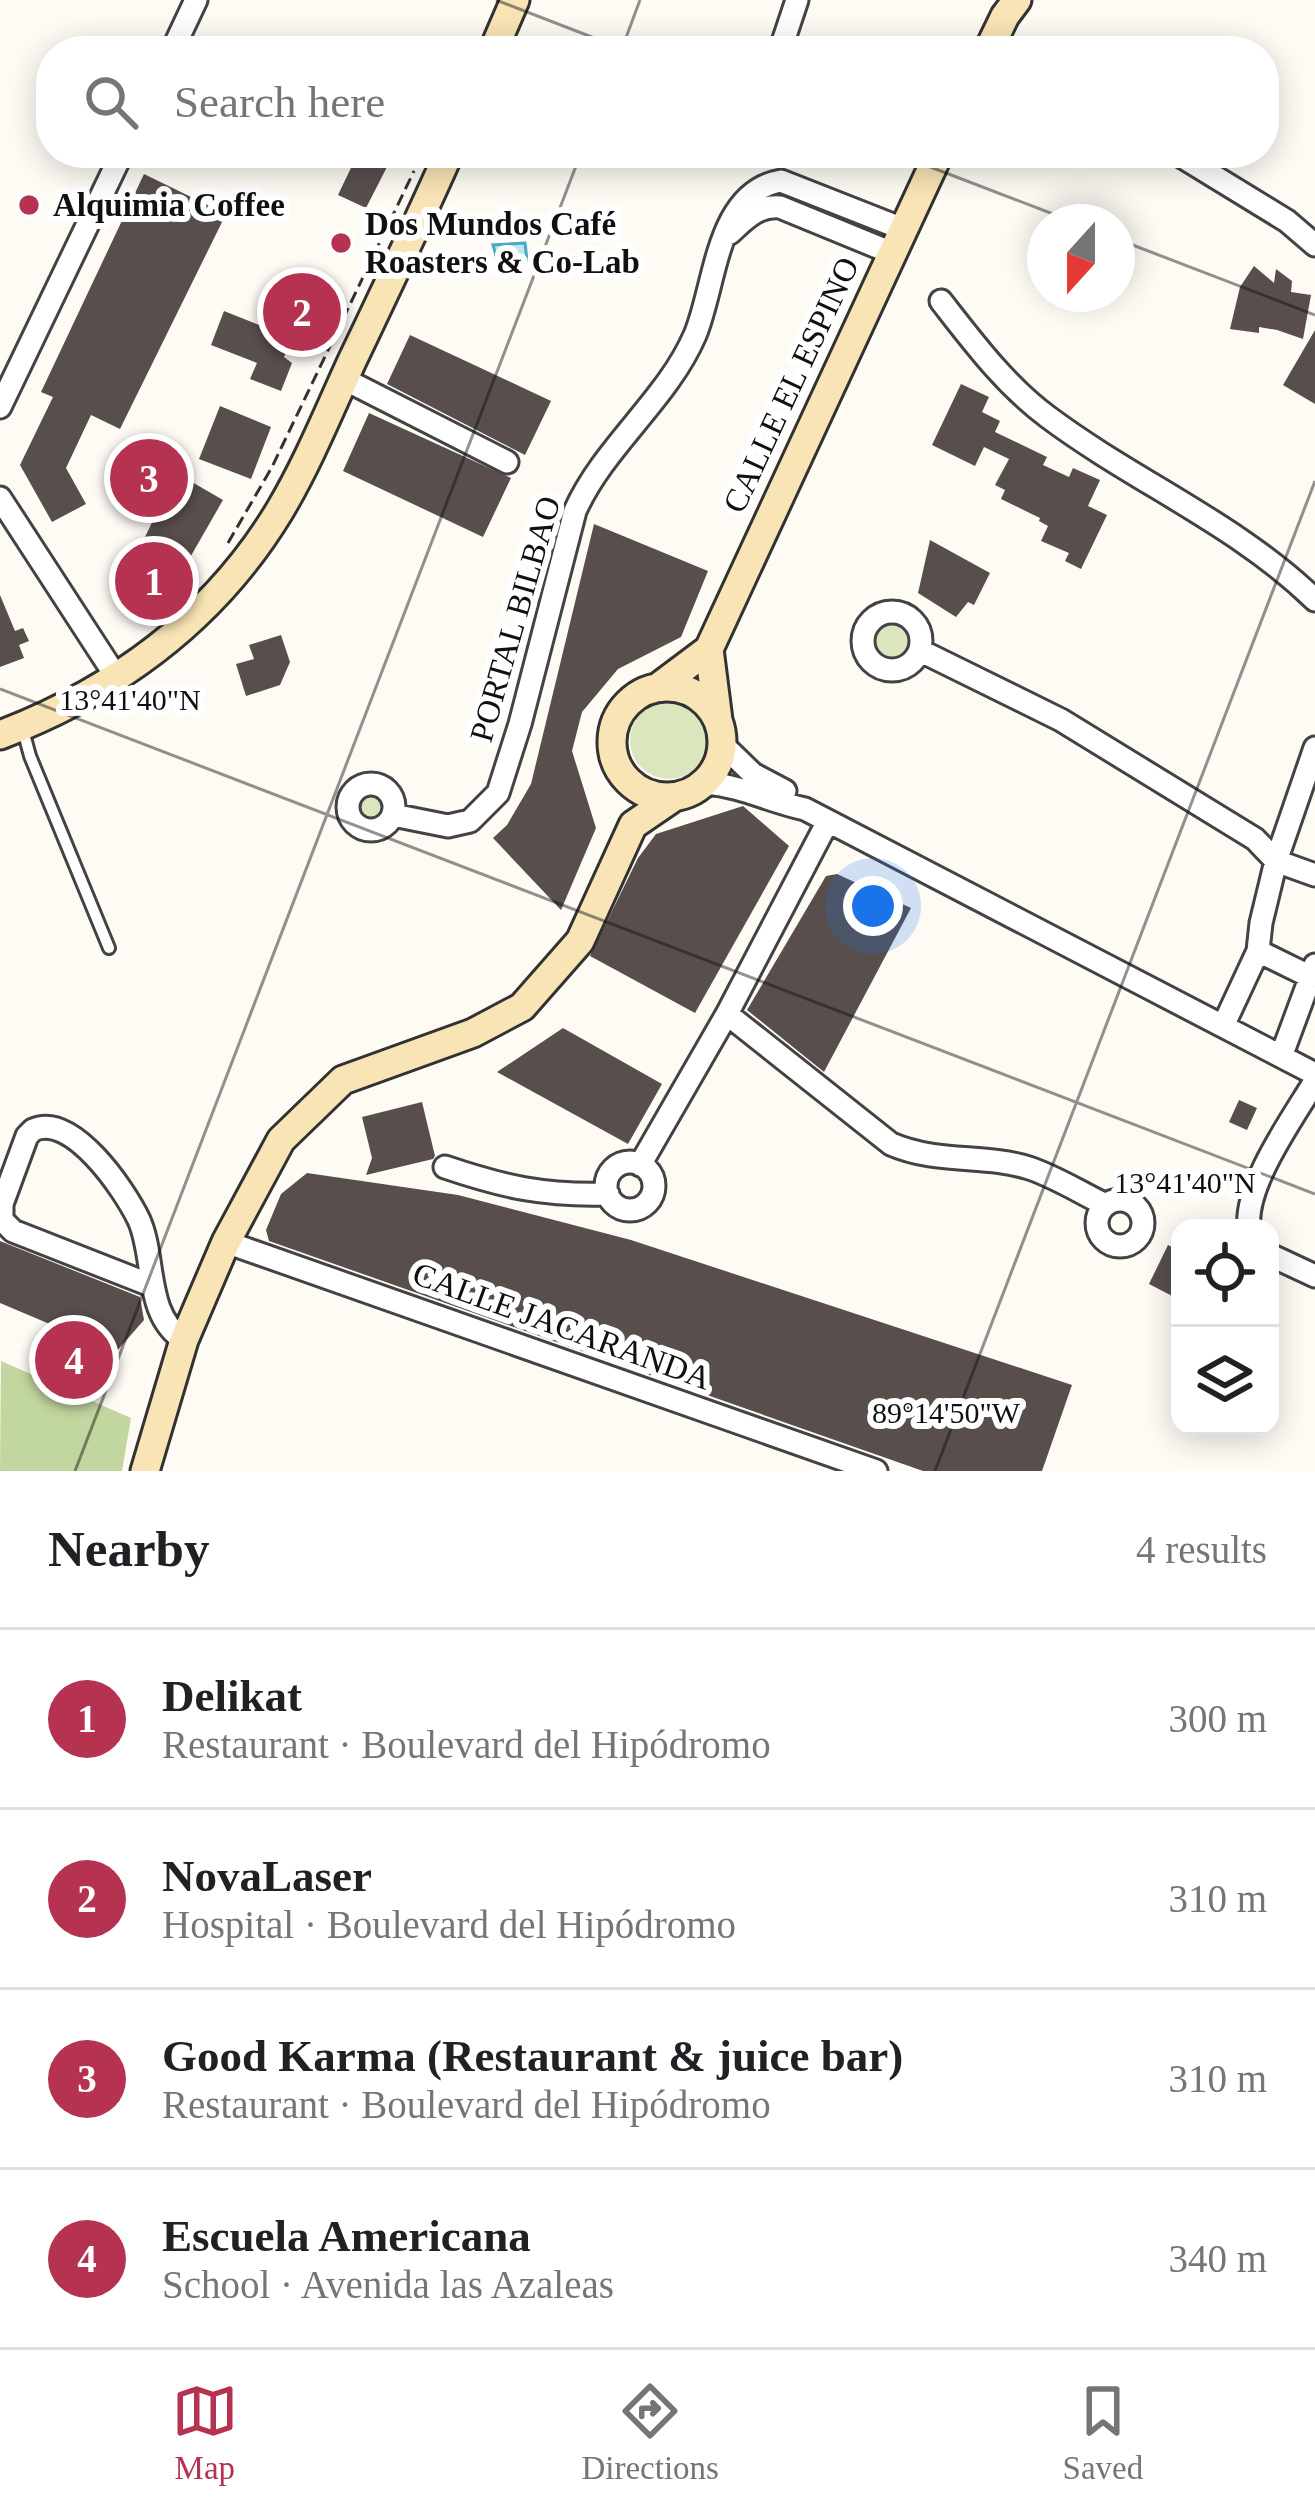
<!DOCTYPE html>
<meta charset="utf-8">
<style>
:root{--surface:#fff;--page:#f2f2f2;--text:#202124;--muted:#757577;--line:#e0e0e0;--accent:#b53351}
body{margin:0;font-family:Georgia,serif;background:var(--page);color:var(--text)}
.controls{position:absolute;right:36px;bottom:36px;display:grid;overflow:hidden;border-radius:24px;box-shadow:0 6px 30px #0003}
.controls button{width:108px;height:108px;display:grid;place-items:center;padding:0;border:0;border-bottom:3px solid var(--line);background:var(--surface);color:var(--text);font:60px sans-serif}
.compass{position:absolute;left:1027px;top:204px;width:108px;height:108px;border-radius:50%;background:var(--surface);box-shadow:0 6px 30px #0003;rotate:201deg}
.you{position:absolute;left:873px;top:906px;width:42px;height:42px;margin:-30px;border:9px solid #fff;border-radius:50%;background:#1a73e8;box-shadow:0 0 0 18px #1a73e833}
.badge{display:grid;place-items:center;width:78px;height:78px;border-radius:50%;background:var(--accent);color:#fff;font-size:39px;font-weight:700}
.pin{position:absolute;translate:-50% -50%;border:6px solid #fff;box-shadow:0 3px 12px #0006}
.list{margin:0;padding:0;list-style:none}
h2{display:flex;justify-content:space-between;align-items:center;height:156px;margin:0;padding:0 48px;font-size:51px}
h2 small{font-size:39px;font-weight:400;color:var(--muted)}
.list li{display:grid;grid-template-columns:78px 1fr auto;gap:36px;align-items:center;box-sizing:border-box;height:180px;padding:0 48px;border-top:3px solid var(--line)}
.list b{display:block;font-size:45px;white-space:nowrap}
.list p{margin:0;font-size:39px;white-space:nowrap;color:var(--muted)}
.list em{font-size:39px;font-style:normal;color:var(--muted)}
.icon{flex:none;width:66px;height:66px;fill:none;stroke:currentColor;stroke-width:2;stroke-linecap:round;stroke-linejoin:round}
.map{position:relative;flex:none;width:1315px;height:1471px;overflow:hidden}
.search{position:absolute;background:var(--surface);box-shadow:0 6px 30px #0003;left:36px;right:36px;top:36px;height:132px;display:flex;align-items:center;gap:30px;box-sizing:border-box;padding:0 42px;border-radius:48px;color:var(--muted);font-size:45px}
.sheet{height:876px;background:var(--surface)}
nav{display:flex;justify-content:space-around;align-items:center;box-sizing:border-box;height:168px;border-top:3px solid var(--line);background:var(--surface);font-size:33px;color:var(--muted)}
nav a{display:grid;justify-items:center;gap:6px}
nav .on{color:var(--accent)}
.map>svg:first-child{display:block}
</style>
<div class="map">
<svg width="1315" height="1471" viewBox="0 0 1315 1471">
<rect width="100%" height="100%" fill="#fefaf4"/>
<path fill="#dbe6bf" d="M869 641a22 22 0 1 1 44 0a22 22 0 1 1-44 0Z
M630 740a39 39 0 1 1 78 0a39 39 0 1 1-78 0Z
M355 809a15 15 0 1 1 30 0a15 15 0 1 1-30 0Z"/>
<path fill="#c2d6a0" d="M1 1361 131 1418 122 1471H0Z"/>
<path fill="#bce7f1" stroke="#49a8c2" stroke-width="3" d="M525 243 527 260 499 266 493 245Z"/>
<path fill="#584f4d" d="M358 153 388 165 366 208 338 195Z
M144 174 226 214 120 429 91 415 66 468 86 504 52 522 20 465 53 397 41 392Z
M1254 266 1274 283 1276 269 1292 281 1291 292 1311 295 1303 339 1277 330 1259 327V333L1230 329 1240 287Z
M290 285 330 301 315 338 295 330 284 357 292 363 281 391 250 379 257 363 211 345 224 311 272 330Z
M1315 330V404L1283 385Z
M410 335 551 401 525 455 387 384Z
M961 384 989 397 982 412 1000 421 995 432 1047 457 1043 465 1069 477 1073 468 1100 480 1088 506 1107 515 1081 569 1065 561 1069 553 1041 541 1048 526 1039 521 1040 518 1001 499 1005 490 995 485 1009 459 984 447 975 466 932 445Z
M220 406 271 427 251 479 199 459Z
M369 413 511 478 483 537 343 471Z
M135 449 223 500 188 561 145 537 162 502 119 477Z
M594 524 708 571 681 637 618 669 582 712 572 751 596 828 561 910 493 838 507 825 531 784Z
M930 540 990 573 974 605 968 602 956 617 918 593Z
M147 556 178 592 161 607 130 570Z
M0 595 15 631 23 628 29 641 19 645 24 658 0 667Z
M281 635 290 662 280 685 246 696 236 664 254 659 249 645Z
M743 806 789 846 695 1013 590 956 638 858 656 834Z
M837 874 911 908 824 1072 747 1010 826 876Z
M563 1028 662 1084 628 1144 497 1072Z
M1239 1100 1257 1108 1247 1130 1229 1122Z
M422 1102 435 1156 433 1159 366 1175 372 1158 362 1117Z
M307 1173 458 1195 631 1240 1072 1385 1042 1471H923L269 1241 266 1230 281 1194Z
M0 1241 140 1297 144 1320 116 1352 0 1303Z
M1168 1245 1180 1251V1300L1149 1284Z"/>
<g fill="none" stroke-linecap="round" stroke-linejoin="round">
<g stroke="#434343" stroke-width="16">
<path id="lane" d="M23 730 30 756 109 948"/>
</g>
<g stroke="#434343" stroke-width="27">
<path id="street" d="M172 51 196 0
M780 51 797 0
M1176 153 1287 221 1315 245
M730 233C745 219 758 205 780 207L892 253
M941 301C973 342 1005 385 1048 417 1135 482 1237 524 1315 600
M344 379 507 462
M0 407 122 153
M0 498 117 678
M863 641a29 29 0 1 1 58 0a29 29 0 1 1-58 0Z
M921 651 1061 720 1255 839 1276 861 1315 875
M723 745 753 774 785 791
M705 783C743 786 768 801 805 809L1315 1074
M348 807a23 23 0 1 1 46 0a23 23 0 1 1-46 0Z
M393 815 448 826 470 821 498 793 520 724 575 511C604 446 667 400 695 335 716 285 716 192 781 181L903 229
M1258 951 1311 977
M727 1014 891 1144C937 1164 985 1154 1029 1168 1056 1177 1081 1193 1106 1205
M1224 1024 1258 951 1261 923 1276 861 1315 748
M1282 1054 1315 965
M606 1186a24 24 0 1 1 48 0a24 24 0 1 1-48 0Z
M640 1165 727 1014 828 821
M445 1167C504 1187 545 1196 608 1194
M1097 1223a23 23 0 1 1 46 0a23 23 0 1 1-46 0Z
M1249 1228C1244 1185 1293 1118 1315 1081
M226 1242 876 1471
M1270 1255 1315 1276
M153 1286 13 1231 2 1220V1204L27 1136 33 1130C72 1112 124 1189 139 1220 156 1258 144 1315 184 1340"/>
</g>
<g stroke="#323232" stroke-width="33">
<path id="secondary" d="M493 51 515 0
M988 51 1005 16 1017 0
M709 649 718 720
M612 742a55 55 0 1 1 110 0a55 55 0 1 1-110 0Z
M657 688 709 649 939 153
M0 735C117 690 215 618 280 510 308 463 329 411 352 361 385 292 418 223 449 153
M145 1471 184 1340 226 1242 281 1140 343 1080 473 1033 522 1007 580 941 633 825 674 797"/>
</g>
<path stroke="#323232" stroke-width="3" stroke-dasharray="12 6" stroke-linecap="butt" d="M766 165 774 153
M228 543 272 467 414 171"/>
<use href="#lane" stroke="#fff" stroke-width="10"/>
<use href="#street" stroke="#fff" stroke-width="21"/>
<use href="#secondary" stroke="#f8e4b5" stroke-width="27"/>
</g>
<path fill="none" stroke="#101010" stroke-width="3" stroke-opacity="0.45" d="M496 0 628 51M621 51 640 0M894 153 1074 222M1117 239 1315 315M0 689 1315 1194M75 1471 581 153M935 1471 1315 481"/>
<g fill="#b53351" stroke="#fff" stroke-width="4.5">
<circle cx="29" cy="205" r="12"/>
<circle cx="341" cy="243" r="12"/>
</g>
<g text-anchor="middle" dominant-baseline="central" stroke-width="12" stroke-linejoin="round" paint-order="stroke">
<g font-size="33" font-weight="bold" fill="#101010" stroke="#fff" text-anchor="start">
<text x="53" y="205">Alquimia Coffee</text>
<text x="365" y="224">Dos Mundos Café<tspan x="365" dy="38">Roasters &amp; Co-Lab</tspan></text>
</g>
<g font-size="33" fill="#101010" stroke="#fff">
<text transform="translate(791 385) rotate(-65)">CALLE EL ESPINO</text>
<text transform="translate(515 619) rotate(-74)">PORTAL BILBAO</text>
<text transform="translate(562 1326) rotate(20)">CALLE JACARANDA</text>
</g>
</g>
<g font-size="30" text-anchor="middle" fill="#101010" stroke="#fff" stroke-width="12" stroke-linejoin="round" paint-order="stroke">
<text x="130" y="710">13°41'40"N</text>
<text x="1185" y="1193">13°41'40"N</text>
<text x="946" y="1423">89°14'50"W</text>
</g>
</svg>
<div class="controls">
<button><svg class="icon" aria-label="locate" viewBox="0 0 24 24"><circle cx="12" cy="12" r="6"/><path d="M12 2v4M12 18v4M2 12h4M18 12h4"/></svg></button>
<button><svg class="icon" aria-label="layers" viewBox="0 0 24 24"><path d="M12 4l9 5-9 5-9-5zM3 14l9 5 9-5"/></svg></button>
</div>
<svg class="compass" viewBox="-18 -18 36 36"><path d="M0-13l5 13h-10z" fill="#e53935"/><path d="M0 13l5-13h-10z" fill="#757577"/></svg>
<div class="you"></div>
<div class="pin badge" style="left:154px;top:581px">1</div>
<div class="pin badge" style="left:302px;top:312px">2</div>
<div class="pin badge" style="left:149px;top:478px">3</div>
<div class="pin badge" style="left:74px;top:1360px">4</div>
<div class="search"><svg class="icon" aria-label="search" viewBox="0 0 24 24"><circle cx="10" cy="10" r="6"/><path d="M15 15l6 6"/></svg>Search here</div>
</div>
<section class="sheet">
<h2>Nearby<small>4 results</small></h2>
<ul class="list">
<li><span class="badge">1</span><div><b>Delikat</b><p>Restaurant · Boulevard del Hipódromo</p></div><em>300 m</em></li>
<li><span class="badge">2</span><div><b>NovaLaser</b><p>Hospital · Boulevard del Hipódromo</p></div><em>310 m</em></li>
<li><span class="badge">3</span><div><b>Good Karma (Restaurant &amp; juice bar)</b><p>Restaurant · Boulevard del Hipódromo</p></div><em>310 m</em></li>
<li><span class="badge">4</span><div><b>Escuela Americana</b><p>School · Avenida las Azaleas</p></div><em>340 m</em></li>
</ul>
</section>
<nav>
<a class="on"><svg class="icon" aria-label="map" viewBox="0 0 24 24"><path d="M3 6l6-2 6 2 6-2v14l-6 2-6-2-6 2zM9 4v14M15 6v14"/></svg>Map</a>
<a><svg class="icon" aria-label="directions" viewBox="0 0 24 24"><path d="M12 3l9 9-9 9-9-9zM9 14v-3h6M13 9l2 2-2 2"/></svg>Directions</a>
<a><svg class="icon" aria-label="saved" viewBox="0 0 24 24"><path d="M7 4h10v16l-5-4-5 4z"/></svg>Saved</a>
</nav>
